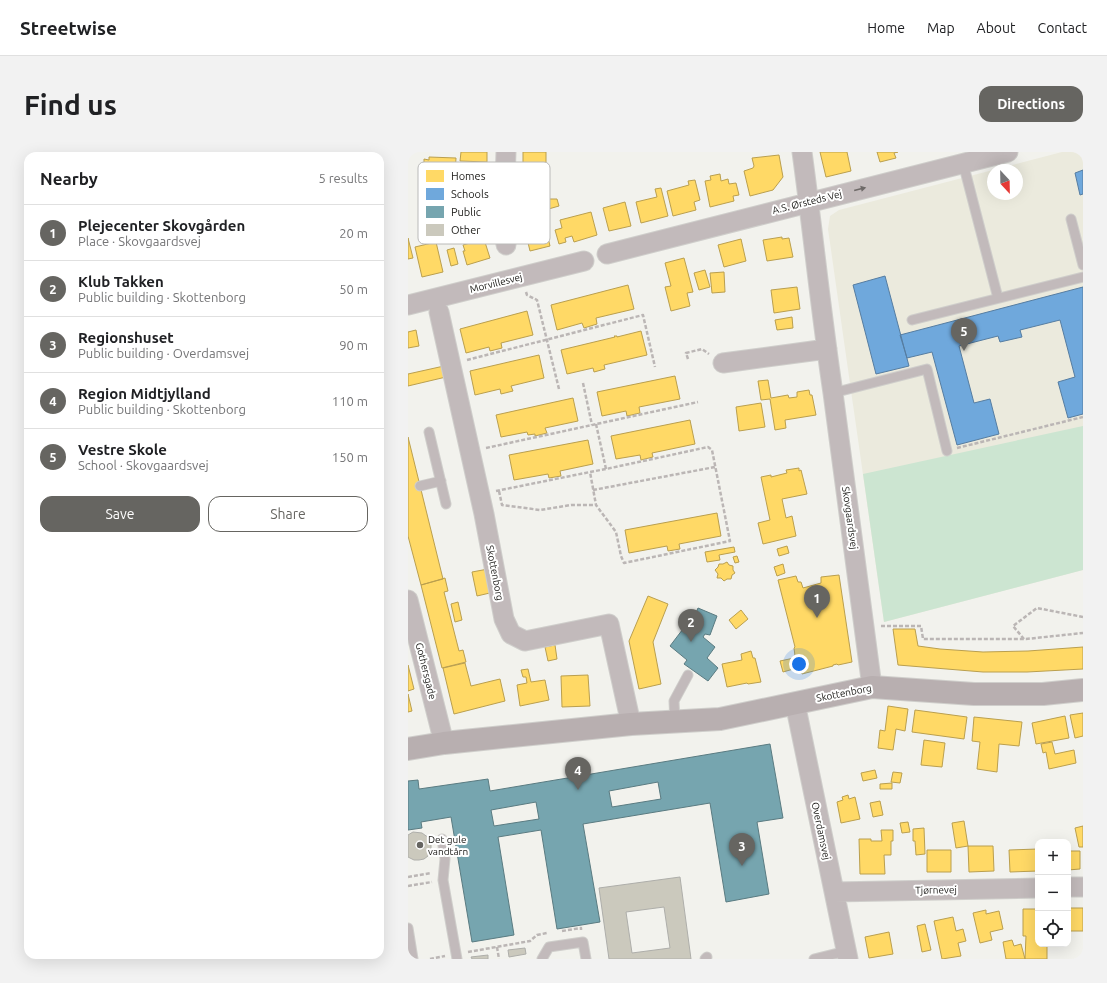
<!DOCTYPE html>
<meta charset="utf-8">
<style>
:root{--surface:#fff;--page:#f2f2f2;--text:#202124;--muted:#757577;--line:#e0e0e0;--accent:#666561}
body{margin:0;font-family:Ubuntu,sans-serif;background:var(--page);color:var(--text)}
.controls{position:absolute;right:12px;bottom:12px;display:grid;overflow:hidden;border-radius:8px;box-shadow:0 4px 16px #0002}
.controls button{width:36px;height:36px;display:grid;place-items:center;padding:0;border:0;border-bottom:1px solid var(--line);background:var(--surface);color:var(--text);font:20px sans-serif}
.compass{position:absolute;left:579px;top:12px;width:36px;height:36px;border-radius:50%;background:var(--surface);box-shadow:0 4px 16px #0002;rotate:158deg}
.you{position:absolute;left:391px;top:512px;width:14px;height:14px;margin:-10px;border:3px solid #fff;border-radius:50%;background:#1a73e8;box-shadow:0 0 0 6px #1a73e833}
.badge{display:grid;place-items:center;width:26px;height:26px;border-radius:50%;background:var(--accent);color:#fff;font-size:13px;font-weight:700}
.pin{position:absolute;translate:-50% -33px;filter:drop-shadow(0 1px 2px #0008)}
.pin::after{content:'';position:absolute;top:21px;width:14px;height:12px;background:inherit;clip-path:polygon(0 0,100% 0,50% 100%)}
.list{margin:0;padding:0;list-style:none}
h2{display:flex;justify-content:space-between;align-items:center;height:52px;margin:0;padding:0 16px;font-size:17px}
h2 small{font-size:13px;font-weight:400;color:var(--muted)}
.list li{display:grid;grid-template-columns:26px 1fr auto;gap:12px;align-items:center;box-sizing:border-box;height:56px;padding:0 16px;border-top:1px solid var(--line)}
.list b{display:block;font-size:15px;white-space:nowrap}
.list p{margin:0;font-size:13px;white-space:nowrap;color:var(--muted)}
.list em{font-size:13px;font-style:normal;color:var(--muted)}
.actions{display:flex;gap:8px;padding:12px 16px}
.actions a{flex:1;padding:9px 0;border:1px solid var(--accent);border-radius:12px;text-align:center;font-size:14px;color:var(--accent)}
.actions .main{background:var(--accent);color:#fff}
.icon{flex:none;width:22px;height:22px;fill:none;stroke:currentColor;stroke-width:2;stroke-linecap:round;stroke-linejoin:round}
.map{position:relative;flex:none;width:675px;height:807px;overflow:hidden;border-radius:12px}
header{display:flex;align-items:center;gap:24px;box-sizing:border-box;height:56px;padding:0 20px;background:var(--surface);border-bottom:1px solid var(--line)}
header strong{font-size:19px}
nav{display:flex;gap:22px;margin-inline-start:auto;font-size:14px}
.intro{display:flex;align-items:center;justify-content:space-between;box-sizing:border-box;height:96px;padding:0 24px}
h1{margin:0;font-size:28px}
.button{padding:10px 18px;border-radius:12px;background:var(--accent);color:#fff;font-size:14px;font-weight:700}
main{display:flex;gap:24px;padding:0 24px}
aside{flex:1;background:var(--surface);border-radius:12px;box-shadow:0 4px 16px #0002}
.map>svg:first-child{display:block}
</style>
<header>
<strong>Streetwise</strong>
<nav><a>Home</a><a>Map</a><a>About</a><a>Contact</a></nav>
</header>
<div class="intro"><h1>Find us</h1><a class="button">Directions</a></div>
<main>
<aside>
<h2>Nearby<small>5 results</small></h2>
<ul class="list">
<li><span class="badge">1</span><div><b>Plejecenter Skovgården</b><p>Place · Skovgaardsvej</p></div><em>20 m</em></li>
<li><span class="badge">2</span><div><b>Klub Takken</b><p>Public building · Skottenborg</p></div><em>50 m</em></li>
<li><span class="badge">3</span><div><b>Regionshuset</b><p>Public building · Overdamsvej</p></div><em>90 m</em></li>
<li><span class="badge">4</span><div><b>Region Midtjylland</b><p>Public building · Skottenborg</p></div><em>110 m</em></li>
<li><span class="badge">5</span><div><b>Vestre Skole</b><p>School · Skovgaardsvej</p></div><em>150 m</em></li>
</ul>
<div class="actions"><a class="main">Save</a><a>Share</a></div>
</aside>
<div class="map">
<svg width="675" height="807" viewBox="0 0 675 807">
<rect width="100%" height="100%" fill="#f2f2ed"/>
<path fill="#ebeadd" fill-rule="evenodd" d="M654 0H675V418L476 470 420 77 422 64 431 58ZM585 18H609V42H585Z"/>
<path fill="#cce5d1" d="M675 274V418L476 470 455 322Z"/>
<path fill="#ffd966" stroke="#ba9f4e" d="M53 0H79V10L52 9Z
M115 0H138V12L115 11Z
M412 0H439L443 19 418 25Z
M469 0H490L486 1 488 6 472 10Z
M371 3 375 25 365 38 342 44 336 19 345 16 346 14 344 6Z
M21 5 48 6 47 23 33 22V20H26L27 15 16 14V7L21 8Z
M312 22 313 29 320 27 321 32 328 31 331 43 325 44 326 49 302 55 297 29 303 28 302 24Z
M115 26 139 27V47H149L151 54 137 58V49L114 48Z
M287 28 292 48 286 50 288 58 265 64 259 39 281 33 280 29Z
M253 36 260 64 233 71 228 50 249 45 247 37Z
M217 50 223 74 201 79 195 56Z
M183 60 189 83 166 90 164 84 157 86 158 90 151 92 147 78 154 76 152 68Z
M136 69 142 94 122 99 116 74Z
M374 85V87L381 86 385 105 359 109 355 88Z
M0 86 5 106 0 107Z
M76 87 82 106 59 113 55 99H57L55 93Z
M333 87 338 109 316 115 310 93Z
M28 90 35 120 14 125 7 95Z
M46 96 50 112 43 114 39 98Z
M276 106 285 140 279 141 282 154 263 159 257 135 263 134 257 111Z
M297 118 302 135 291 138 286 121Z
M316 120 317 140 304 141 302 121Z
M220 133 226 157 188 166 189 172 176 176 174 171 149 178 143 153Z
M389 135 392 157 366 161 363 138Z
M119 159 125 183 93 191 94 196 82 199 81 195 58 201 52 177Z
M384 165 385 176 369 178 367 168Z
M8 178 11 194 0 196V180Z
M233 179 239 203 196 213 197 217 186 220 185 216 159 222 153 198 207 185 206 184H209V185Z
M131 203 136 226 103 234 105 239 93 242 92 237 67 243 62 219Z
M36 214 38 225 0 234V222Z
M267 224 272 247 231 255 232 261 219 264 218 259 194 264 189 240Z
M360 228 363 246 380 243 381 246 389 245V240L401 238 402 243H404L408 263 377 268 378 276 367 278 362 247 353 248 350 229Z
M165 246 170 269 137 276 139 281 127 284V282L120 283 119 280 93 285 88 263Z
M353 251 357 275 331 279 328 255Z
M282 268 287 292 244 301 245 305 233 308 232 303 208 307 203 284Z
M0 285 35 427 13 433 0 384Z
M180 288 185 312 152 319 153 324 141 326 140 322 106 328 101 303Z
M391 316V319L393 318 399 342 374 347 378 366 384 364 388 384 355 392 350 371 362 368 353 325 363 323V325L379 321 378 318Z
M309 361 313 384 271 392 272 397 260 399 259 394 221 401 217 378Z
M379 394 381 401 371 404 369 397Z
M326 395 327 400 311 403 312 408 299 410 297 400Z
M329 404 331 410 327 411 325 405Z
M319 410 321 413 325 414V418L327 421 324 423 323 427H319L316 429 313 426H309L310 422 307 418 310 415 311 412H315Z
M375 412 377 421 369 424 366 415Z
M80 417 86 440 69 444 64 420Z
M431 423 444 510 430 513 429 512 425 513V514L394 522 389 504H387L386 496 387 495 370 428 388 424 390 430H393L395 436 413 431V425Z
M37 426 40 439 36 440 51 499 55 498 58 510 34 516 13 433Z
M240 444 260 452 245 490 253 532 231 537 221 489Z
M50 450 54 468 47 470 43 452Z
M333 458 340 467 328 477 321 468Z
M485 477H507L510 494 532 497 575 500 620 499 675 495V517L619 520H575L490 513Z
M147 493 149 507 140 509 137 495Z
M343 499 345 506H347L353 530 340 532 339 531 319 535 314 512 334 508 333 502Z
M386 506 389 516 375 520 372 509Z
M57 511 63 534 92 527 97 549 46 562 35 516Z
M0 513 6 537 0 539Z
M120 517 123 530 137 528 141 548 112 554 109 533 119 531 118 525H115L113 518Z
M180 523 182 554 154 555 153 524Z
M0 542 4 559 0 560Z
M480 554 500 557 497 579 488 577 485 598 470 596 472 578 477 579Z
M507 558 559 565 556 587 504 580Z
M675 561V584L667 586 662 563Z
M657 564 661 586 628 592 624 571Z
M566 565 614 570 611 594 591 592 589 620 569 617 572 590 564 589Z
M516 588 537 591 534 615 513 613Z
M644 590 647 602 666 598 668 611 641 617 638 600 635 601 633 592Z
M467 618 469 626 455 629 453 621Z
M485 620 494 621 492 631 483 630Z
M484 631V637H472V632Z
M440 643 441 647 447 645 452 667 433 671 429 650 435 648 434 645Z
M472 649 475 663 465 665 462 651Z
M556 669 560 694 548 696 544 671Z
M500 670 502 680 494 681 492 671Z
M675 674V695H671L667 676Z
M516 676 517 702 508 703 507 689H505V677Z
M473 678H485V689H483V703H476L477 722H452L451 687H463V689H474Z
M560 694H585L586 719 561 720Z
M630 697V719L602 720 601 698Z
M519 698H543V720H519Z
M660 699H672V717L660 718Z
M660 756H675V779H660Z
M615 757H630V792H639V807H617L618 784H615Z
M578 758V762L591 759 595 777 582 780 584 788 572 791 565 761Z
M545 765 548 779 555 777 558 789 550 791 553 804 534 807 526 769Z
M517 772 523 798 514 800 509 774Z
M481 780 485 802 461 806 457 785Z
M604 788 606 794 613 792 617 807H598L595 790Z"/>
<path fill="#6fa8dc" stroke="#567da1" d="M675 18V42L672 43 667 21Z
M477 124 501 214 468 222 445 133Z
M675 135V262L660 266 650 230 667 225 652 168 612 178 614 185 592 190 590 184 551 194 566 251 582 247 591 282 549 293 524 200 499 206 492 183Z"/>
<path fill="#76a5af" stroke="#5a7b81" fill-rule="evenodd" d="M290 456 309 464 302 483 297 482 295 485 307 495 299 506 310 516 300 529 276 512 279 508 262 494 278 473 282 476V475Z
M362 592 375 666 349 670 361 742 318 750 302 651 175 672 192 770 149 777 133 678 90 685 106 783 64 790 43 665 13 670 14 676 0 678V629L10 628 11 637 80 627 82 639ZM250 630 253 647 204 655 201 639ZM128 650 131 667 86 674 83 658Z"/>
<path fill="#cbc9bd" stroke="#aeaeaa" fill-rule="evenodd" d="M5 680 14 681 21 686 23 691V700L20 704 16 707 11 708H6L0 705V683Z
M272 725 283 807H201L191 736ZM256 755 262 796 224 801 218 760Z
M117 796 118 802 101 805 100 798Z
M80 803V807H64L63 805Z"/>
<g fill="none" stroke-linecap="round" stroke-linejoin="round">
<g stroke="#cfcecb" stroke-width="11">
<path id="lane" d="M555 11 590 146
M663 67 675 113
M504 168 675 125
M425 241 519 217 539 299
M21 280 38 352
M12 334 33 329
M267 570 266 549 280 523
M34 687 37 707 35 728 49 807
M0 776 5 807
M134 807 141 795 175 790 178 807
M297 807 299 805
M406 807 438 799"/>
</g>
<g stroke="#cfcecb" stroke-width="21">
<path id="street" d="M98 0 96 58 98 93
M394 0C405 80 413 161 425 241L464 535
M199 102 600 0
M0 153 176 109
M31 160 76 362 96 467 103 482 117 489 201 472 223 572
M315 211 419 197
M0 448 36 591
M387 551 440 807
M660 735H675
M426 740 630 736"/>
</g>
<g stroke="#cfcecb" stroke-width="24">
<path id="secondary" d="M0 597 36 591 223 572 312 567 464 535 566 542H635L675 538"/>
</g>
<path stroke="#bbb6b5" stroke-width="2.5" stroke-dasharray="4 2" stroke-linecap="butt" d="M118 140 119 143 129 148 151 237
M280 207 278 201 294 197 301 202
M59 208 235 163 247 215
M175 231 184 273
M188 272 198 317
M78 296 290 250
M549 296 675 265
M185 338 307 315
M88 339 182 320 198 317 300 295 304 298 322 389 216 411 213 404 208 380 188 353 182 320
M91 339 94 353 132 358 163 353H188
M473 474H513L515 487H618L675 481
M616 487 605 474 629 456 675 465
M0 725 23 721
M0 734 24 730
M154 779 173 776V778
M89 795 91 807
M60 800 122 789 129 783 139 781
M22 807 37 804"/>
<use href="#lane" stroke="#c2babb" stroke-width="9"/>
<use href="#street" stroke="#c2babb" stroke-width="19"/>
<use href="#secondary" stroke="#b8afb0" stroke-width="22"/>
</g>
<defs><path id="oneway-solid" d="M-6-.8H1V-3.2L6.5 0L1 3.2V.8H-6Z"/></defs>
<use fill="#6e6a68" href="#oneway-solid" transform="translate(452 37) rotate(-14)"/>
<circle fill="#666561" stroke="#fff" stroke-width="1.5" cx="12" cy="693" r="4"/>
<g text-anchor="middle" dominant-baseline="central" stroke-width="4" stroke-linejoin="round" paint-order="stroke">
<g font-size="10" fill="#1a1916" stroke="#fff">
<text transform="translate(399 50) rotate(-14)">A.S. Ørsteds Vej</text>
<text transform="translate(88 131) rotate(-14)">Morvillesvej</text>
<text transform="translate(442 366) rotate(82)">Skovgaardsvej</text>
<text transform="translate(87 421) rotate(79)">Skottenborg</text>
<text transform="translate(18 519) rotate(76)">Gothersgade</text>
<text transform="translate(436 541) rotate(-11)">Skottenborg</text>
<text transform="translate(413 679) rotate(78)">Overdamsvej</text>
<text transform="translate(528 738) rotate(-1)">Tjørnevej</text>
</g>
<g font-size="10" fill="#1a1916" stroke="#fff" text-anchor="start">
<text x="20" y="687">Det gule<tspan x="20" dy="12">vandtårn</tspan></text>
</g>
</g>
<rect x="10" y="10" width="132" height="82" rx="6" fill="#fff" stroke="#babab9" stroke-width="1"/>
<rect x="18" y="18" width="18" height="12" fill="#ffd966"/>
<rect x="18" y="36" width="18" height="12" fill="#6fa8dc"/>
<rect x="18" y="54" width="18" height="12" fill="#76a5af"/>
<rect x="18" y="72" width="18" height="12" fill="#cbc9bd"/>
<g font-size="11" fill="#1a1916">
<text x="43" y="28">Homes</text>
<text x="43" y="46">Schools</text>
<text x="43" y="64">Public</text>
<text x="43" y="82">Other</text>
</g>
</svg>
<div class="controls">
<button>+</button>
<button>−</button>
<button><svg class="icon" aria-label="locate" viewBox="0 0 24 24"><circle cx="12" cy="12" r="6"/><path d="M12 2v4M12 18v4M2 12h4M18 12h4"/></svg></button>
</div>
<svg class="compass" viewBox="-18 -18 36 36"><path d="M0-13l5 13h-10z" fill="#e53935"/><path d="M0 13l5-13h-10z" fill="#757577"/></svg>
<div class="you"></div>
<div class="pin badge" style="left:409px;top:466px">1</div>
<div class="pin badge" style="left:283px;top:490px">2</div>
<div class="pin badge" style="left:334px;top:714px">3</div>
<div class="pin badge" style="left:170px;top:638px">4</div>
<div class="pin badge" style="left:556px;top:199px">5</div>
</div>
</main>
